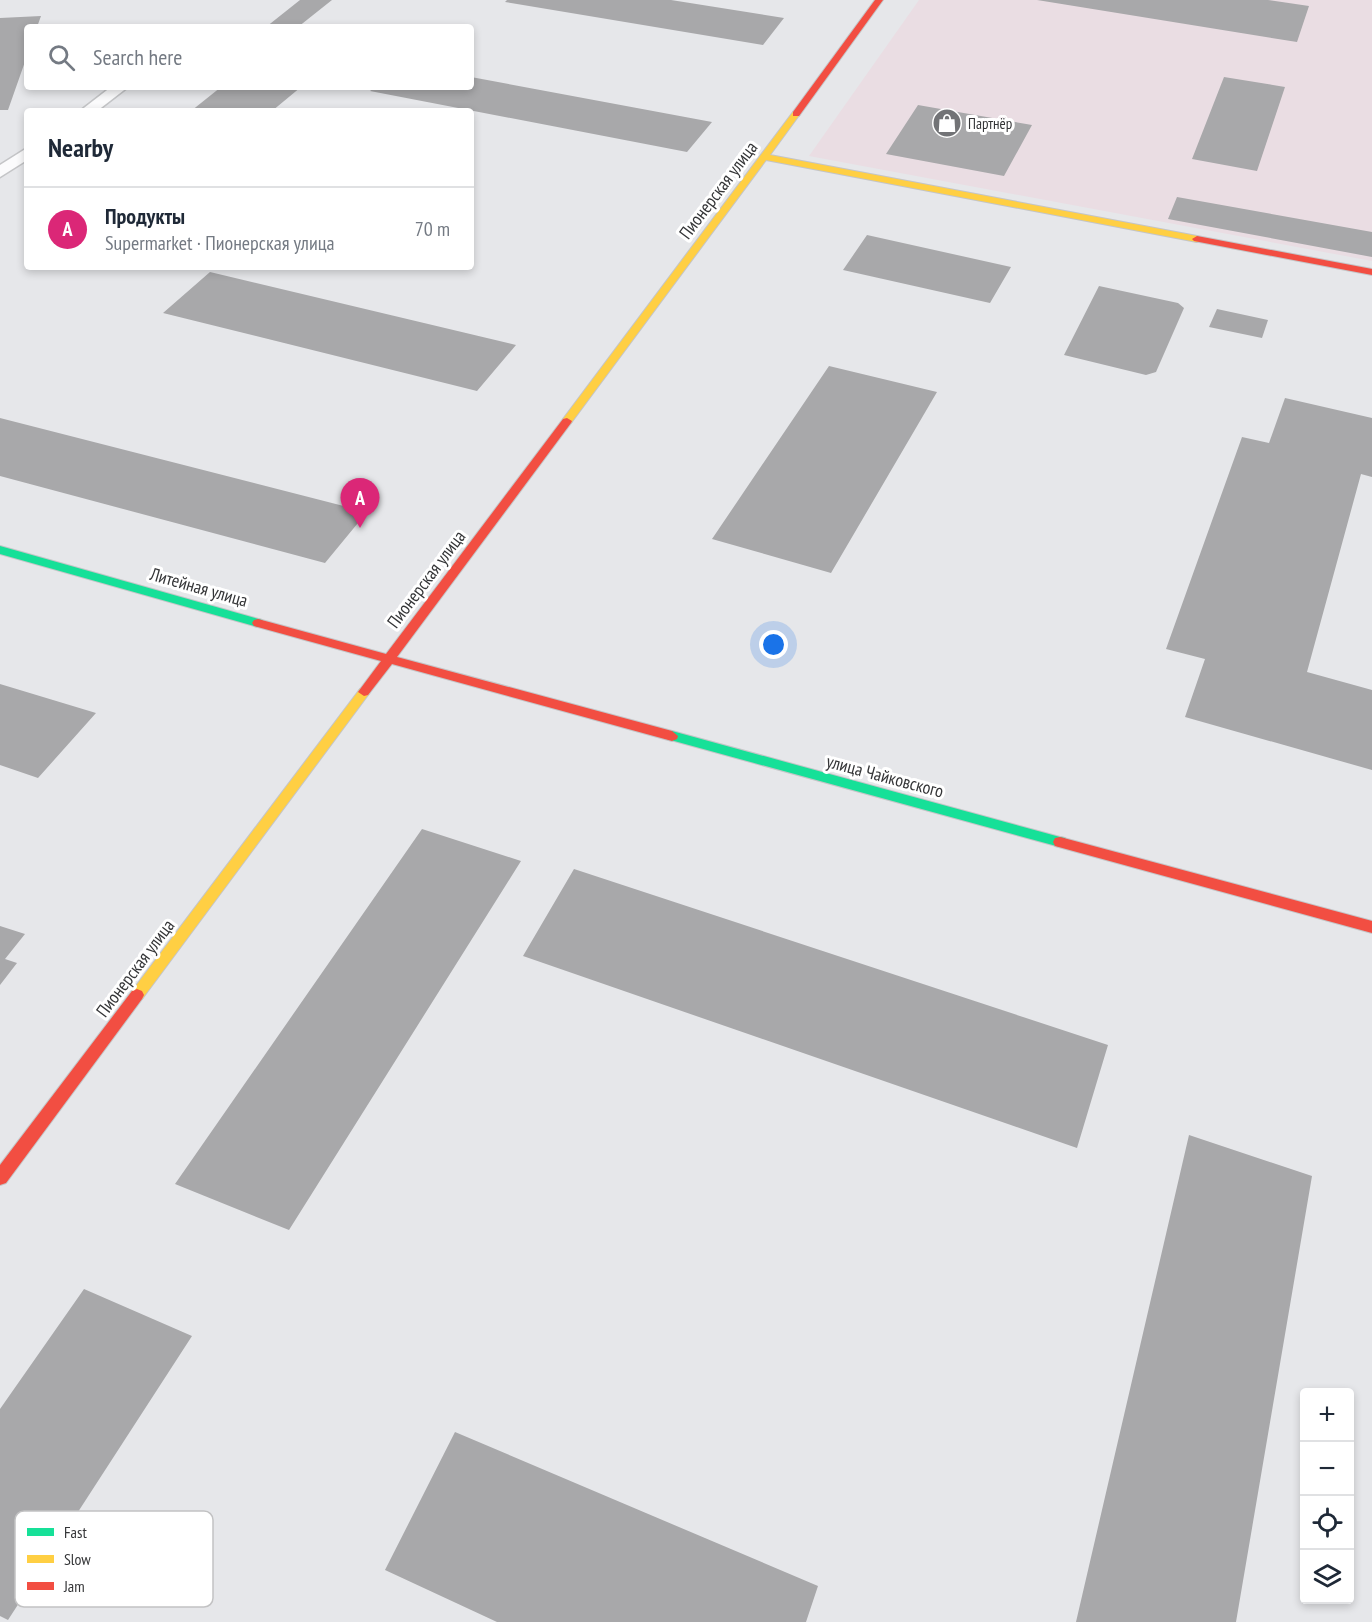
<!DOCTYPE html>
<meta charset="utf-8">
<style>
:root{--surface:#fff;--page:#f2f2f3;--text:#1f2937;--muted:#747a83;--line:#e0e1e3;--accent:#db2777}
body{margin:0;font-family:"PT Sans Narrow",sans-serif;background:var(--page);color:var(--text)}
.controls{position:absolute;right:18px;bottom:18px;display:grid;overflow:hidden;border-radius:6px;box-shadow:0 3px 9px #0003}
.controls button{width:54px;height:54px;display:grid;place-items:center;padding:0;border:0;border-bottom:2px solid var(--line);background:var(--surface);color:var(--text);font:30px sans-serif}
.you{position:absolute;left:774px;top:645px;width:21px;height:21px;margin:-15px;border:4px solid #fff;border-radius:50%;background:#1a73e8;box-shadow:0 0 0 9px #1a73e833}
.badge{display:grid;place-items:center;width:39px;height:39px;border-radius:50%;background:var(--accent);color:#fff;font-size:20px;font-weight:700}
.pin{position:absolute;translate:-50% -50px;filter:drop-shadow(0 2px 3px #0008)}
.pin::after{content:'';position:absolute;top:32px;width:21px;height:18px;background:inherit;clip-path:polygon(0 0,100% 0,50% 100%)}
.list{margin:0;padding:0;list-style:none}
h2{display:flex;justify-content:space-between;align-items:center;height:78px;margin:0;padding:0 24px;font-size:26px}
h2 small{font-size:20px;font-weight:400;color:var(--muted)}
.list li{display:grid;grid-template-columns:39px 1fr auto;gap:18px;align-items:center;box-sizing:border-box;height:84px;padding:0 24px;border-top:2px solid var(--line)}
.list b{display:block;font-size:22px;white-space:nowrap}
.list p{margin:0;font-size:20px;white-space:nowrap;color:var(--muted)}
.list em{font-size:20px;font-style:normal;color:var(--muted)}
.icon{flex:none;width:33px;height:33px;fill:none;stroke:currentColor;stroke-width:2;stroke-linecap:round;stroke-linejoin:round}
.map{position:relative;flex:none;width:1372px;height:1622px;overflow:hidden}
.search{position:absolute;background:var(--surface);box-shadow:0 3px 9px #0003;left:24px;top:24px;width:450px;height:66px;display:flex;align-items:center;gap:15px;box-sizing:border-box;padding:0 21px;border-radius:6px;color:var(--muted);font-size:22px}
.panel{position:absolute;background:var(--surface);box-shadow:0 3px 9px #0003;left:24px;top:108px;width:450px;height:162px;border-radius:6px}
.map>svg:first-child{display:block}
</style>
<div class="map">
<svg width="1372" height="1622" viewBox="0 0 1372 1622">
<rect width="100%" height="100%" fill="#e6e7ea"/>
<path fill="#eadde3" d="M919 0H1372V261L809 156Z"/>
<path fill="#a8a8aa" d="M300 0H332L298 27H266Z
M507 0H671L784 18 763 45 505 2Z
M1037 0H1268L1309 6 1297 42Z
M41 16 37 27H27V56L8 110H0V18Z
M471 77 712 122 687 152 370 91 375 87H471Z
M1224 77 1285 87 1257 171 1192 159Z
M221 87H301L272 111H191Z
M918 105 1032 125 1004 176 886 154Z
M1177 197 1372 232V257L1168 219Z
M867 235 1011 267 990 303 843 270Z
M210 272 516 345 477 391 163 313Z
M1099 286 1178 303 1184 308 1156 372 1146 375 1064 355Z
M1217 309 1268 320 1262 338 1209 327Z
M829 366 937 392 831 573 712 539Z
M1285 398 1372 418V477L1361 474 1307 672 1372 690V770L1185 717 1205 659 1166 649 1242 437 1269 443Z
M0 418 367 512 325 563 0 476Z
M0 684 96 713 38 778 0 765Z
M422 829 521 861 289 1230 175 1184Z
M574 869 1108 1045 1077 1148 523 956Z
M0 926 25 934 5 959 17 963 0 985Z
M1189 1135 1312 1176 1236 1622H1076Z
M84 1289 192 1336 8 1620 0 1616V1409Z
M455 1432 818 1586 806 1622H497L385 1570Z"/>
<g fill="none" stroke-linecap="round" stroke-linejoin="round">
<g stroke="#c4c5c7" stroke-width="3">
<path id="lane" d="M111 87H128L97 111H80Z
M27 148V160L0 177V165Z"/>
</g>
<g stroke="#c4c5c7" stroke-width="2">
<path id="fast" d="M0 546 262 620 264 623 258 627 0 554Z
M672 731 1060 837 1065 838 1067 842 1065 846 1060 847 667 739 666 736Z"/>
</g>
<g stroke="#c4c5c7" stroke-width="2">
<path id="slow" d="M796 111 800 114 770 155 1197 236 1202 239 1197 242 766 160 571 423H563V419L793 112Z
M364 688 368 689 370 692 368 695 142 999 137 1001 132 999 130 995 132 991 360 689Z"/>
</g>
<g stroke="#c4c5c7" stroke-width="2">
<path id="jam" d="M875 0H883L799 116H793V112Z
M1197 236 1372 269V275L1194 241 1192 239Z
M567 418 572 421 571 423 397 657 672 731 678 736 677 739 672 741 392 664 368 695 364 696 358 692 381 661 254 626 252 623 254 620 258 619 386 654 563 419Z
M1060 837 1372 921V933L1055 846 1053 842 1055 838Z
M137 989 142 991 144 995 142 999 6 1183 0 1185V1165L132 991Z"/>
</g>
<use href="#lane" fill="#fbfbfc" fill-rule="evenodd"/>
<use href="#fast" fill="#16e098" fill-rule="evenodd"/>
<use href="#slow" fill="#ffcf43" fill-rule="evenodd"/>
<use href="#jam" fill="#f24e42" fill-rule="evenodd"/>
</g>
<defs>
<g id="shop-disc" transform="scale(1.5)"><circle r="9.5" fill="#727376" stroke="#fff"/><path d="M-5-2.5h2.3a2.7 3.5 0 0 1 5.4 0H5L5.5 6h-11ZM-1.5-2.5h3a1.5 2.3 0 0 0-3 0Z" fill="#fff"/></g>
</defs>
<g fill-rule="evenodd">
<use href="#shop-disc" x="947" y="123"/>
</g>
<g text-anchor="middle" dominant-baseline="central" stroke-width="6" stroke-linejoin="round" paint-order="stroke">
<g font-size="15" fill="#343537" stroke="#fff" text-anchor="start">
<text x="968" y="123">Партнёр</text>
</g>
<g font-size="18" fill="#343537" stroke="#fff">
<text transform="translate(718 190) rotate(-53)">Пионерская улица</text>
<text transform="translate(426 579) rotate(-53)">Пионерская улица</text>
<text transform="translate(199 587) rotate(16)">Литейная улица</text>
<text transform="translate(885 776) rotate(15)">улица Чайковского</text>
<text transform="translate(135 968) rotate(-53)">Пионерская улица</text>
</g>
</g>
<rect x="15" y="1511" width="198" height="96" rx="9" fill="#fff" stroke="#c2c2c3" stroke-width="1.5"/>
<rect x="27" y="1528" width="27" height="8" fill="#16e098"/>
<rect x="27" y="1555" width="27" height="8" fill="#ffcf43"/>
<rect x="27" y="1582" width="27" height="8" fill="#f24e42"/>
<g font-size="16" fill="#343537">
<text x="64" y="1538">Fast</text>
<text x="64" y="1565">Slow</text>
<text x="64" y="1592">Jam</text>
</g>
</svg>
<div class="controls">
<button>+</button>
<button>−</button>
<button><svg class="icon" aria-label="locate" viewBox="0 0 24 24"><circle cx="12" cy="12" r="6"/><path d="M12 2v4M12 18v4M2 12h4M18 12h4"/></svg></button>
<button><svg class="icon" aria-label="layers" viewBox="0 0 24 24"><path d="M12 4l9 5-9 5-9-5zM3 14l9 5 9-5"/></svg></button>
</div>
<div class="you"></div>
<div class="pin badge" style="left:360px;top:528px">A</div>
<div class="search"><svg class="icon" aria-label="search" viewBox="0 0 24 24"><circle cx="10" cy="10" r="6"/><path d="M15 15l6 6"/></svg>Search here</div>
<section class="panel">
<h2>Nearby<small></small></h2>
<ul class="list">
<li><span class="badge">A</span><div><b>Продукты</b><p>Supermarket · Пионерская улица</p></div><em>70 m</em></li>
</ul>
</section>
</div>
